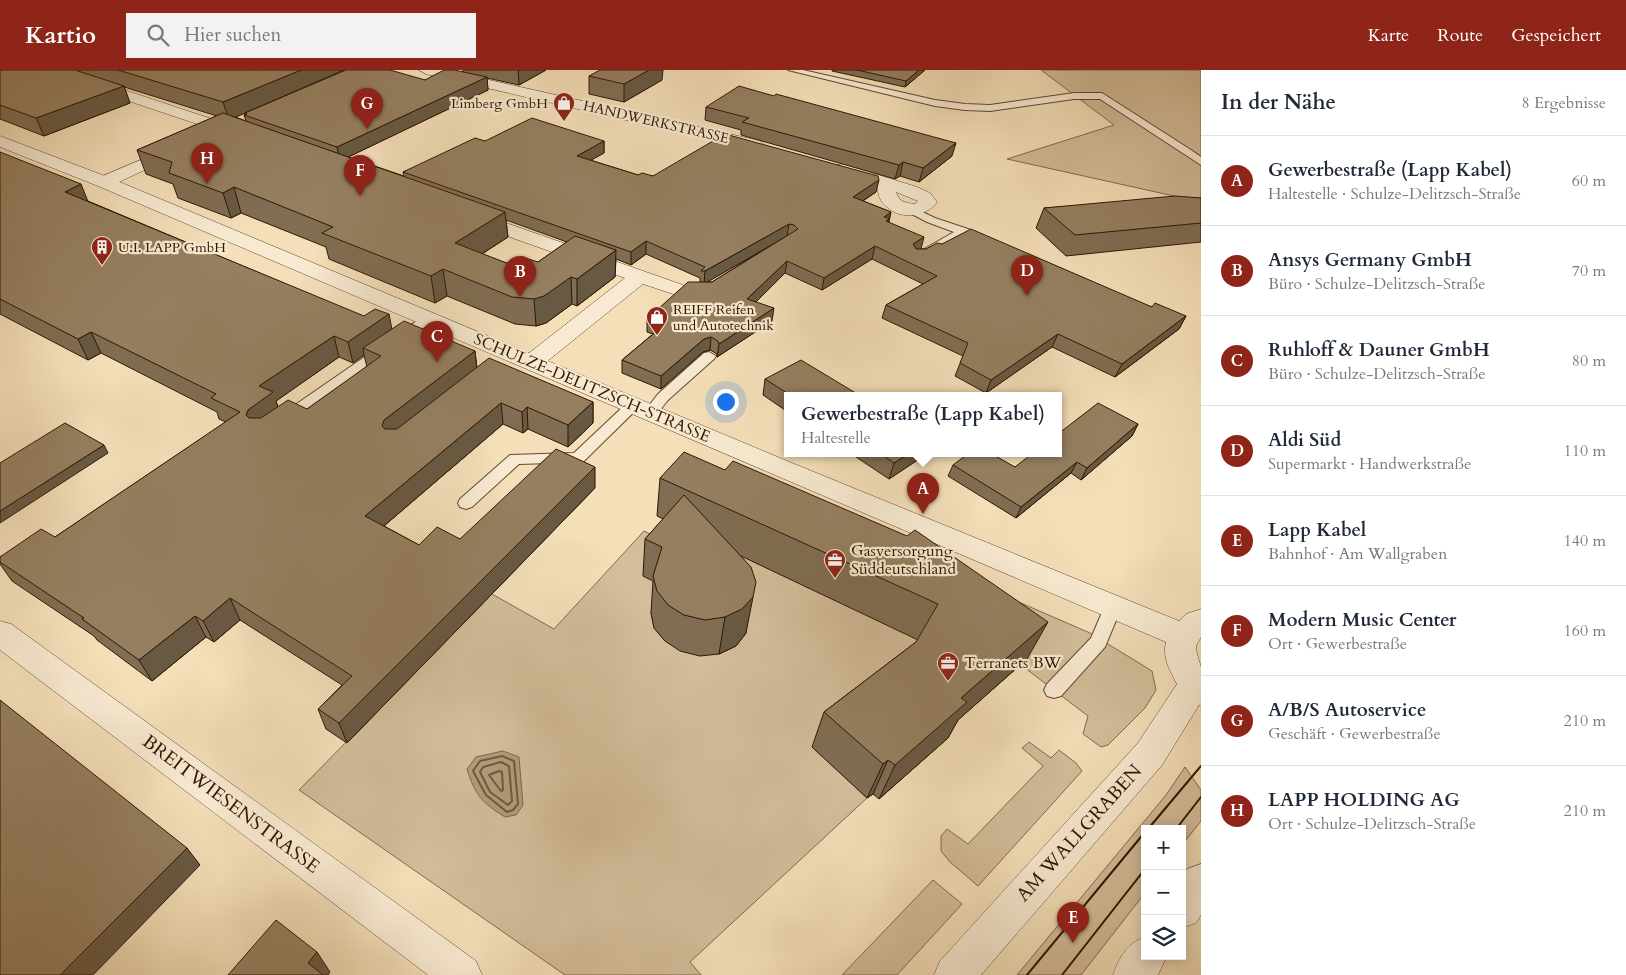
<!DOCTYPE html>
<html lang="de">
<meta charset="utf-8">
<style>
:root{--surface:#fff;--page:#f2f2f3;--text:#1f2937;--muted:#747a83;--line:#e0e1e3;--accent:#8f2418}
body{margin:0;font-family:Cardo,serif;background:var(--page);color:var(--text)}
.controls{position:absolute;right:15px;bottom:15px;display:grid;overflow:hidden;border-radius:0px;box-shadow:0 2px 12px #0003}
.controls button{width:45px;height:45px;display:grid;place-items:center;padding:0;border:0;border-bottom:1px solid var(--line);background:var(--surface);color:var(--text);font:25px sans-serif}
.you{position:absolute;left:725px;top:331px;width:18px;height:18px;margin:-12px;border:4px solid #fff;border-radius:50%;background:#1a73e8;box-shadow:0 0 0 8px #1a73e833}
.badge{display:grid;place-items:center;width:32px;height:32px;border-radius:50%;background:var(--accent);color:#fff;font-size:16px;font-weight:700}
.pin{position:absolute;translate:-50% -41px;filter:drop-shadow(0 1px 2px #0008)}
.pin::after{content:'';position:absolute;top:26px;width:18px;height:15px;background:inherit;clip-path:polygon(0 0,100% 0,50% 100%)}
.popup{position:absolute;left:784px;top:322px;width:278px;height:65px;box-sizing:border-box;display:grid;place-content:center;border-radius:0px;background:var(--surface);filter:drop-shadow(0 1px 4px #0005);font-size:16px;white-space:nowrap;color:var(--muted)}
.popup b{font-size:19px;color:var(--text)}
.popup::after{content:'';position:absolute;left:50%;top:100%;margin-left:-10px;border:10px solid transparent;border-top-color:var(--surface)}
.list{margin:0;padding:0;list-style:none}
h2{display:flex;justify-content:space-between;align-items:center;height:65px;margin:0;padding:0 20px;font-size:21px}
h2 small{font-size:16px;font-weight:400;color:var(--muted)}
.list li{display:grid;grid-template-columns:32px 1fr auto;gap:15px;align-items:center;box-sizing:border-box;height:90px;padding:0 20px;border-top:1px solid var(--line)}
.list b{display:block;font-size:19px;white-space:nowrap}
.list p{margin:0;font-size:16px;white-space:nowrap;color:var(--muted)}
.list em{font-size:16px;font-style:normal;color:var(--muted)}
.icon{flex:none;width:28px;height:28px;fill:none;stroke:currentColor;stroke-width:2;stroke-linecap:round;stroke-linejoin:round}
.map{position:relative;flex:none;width:1201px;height:905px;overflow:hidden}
header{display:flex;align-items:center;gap:30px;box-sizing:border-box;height:70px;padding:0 25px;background:var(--accent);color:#fff}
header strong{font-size:24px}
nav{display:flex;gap:28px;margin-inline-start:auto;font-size:18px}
.search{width:350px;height:45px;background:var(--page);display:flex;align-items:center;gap:12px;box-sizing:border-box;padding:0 18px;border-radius:0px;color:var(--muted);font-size:19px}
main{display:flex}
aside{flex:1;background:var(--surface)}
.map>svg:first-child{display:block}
</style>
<header>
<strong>Kartio</strong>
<div class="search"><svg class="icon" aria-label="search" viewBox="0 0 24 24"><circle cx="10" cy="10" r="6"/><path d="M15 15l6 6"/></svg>Hier suchen</div>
<nav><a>Karte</a><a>Route</a><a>Gespeichert</a></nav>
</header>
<main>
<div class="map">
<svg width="1201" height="905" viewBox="0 0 1201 905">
<rect width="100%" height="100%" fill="#f4dfb9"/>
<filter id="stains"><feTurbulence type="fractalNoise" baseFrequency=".004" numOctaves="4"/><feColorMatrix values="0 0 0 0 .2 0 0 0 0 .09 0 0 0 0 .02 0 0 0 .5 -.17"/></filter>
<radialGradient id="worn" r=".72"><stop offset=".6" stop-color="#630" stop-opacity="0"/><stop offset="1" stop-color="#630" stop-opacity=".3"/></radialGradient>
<path fill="#d3bd9a" stroke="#816a4d" d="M1041 0H1201V132L1007 89 1114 55Z
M644 461 670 474 666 517 651 543 654 558 665 571 738 484 921 571 812 677 867 728 690 892 701 905H565L299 720 492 524 554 559Z
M892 477 1090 563 1152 601 1156 620 1145 638 1108 675 1101 677 1083 664 1088 646 1021 595 1026 589Z
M1029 672 1051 688 1059 680 1076 693 1082 701 978 816 950 792 941 781V766L947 759 968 774 1043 696 1022 678Z
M1185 697 1201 720V751L1182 775V759H1145V823L1081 905H1017L1166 725Z
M933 810 962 834 897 905H842Z"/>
<path fill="#b19b7a" stroke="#7d6649" d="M503 681 519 687 523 735 516 745 505 747C482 733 475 725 467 699L476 687Z"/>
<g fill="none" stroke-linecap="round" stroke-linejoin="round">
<path stroke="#70593d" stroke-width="2" d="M502 686 514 691 518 734 513 740 507 742 486 725 473 701 480 691Z
M501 692 509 696 512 731 508 735 490 722 480 702 483 697Z
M499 701 502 702 503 720 501 721 489 705Z"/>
<g stroke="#60492e" stroke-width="2">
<path id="service" d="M788 0H803L935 30 965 34 990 35 1074 23H1102L1191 80 1201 87V95L1100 29H1074L990 41 965 40 935 36Z
M910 136 935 148 968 159 991 170 985 173 963 166 927 186H919L917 184 919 182 954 162 927 152 906 141 905 139 906 137Z
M428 245 434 249 432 252 289 352H279L277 349 279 346 424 246Z
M709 282 716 286 714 289 668 330 656 345H646L644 342 658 324 704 283Z
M633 331 638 332 640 335 638 338 583 392 519 394 472 437 466 439 460 437 458 433 460 429 510 385 574 383 628 332Z
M1113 529 1119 531 1122 536 1105 577 1061 626 1054 628 1047 626 1044 620 1047 614 1091 568 1107 531Z"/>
</g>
<g stroke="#60492e" stroke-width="1">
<path id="minor" d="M43 0H64L245 60 247 63 245 66H233L45 3Z
M419 0H445L756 70 762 72 764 75 762 78 756 80 426 4Z
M176 75 182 77 184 80 182 83 110 116 104 117 98 116 95 112 98 108Z
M843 94 917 117 930 123 937 132C927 147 900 150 887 137 880 132 878 124 877 116L837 103 835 99 837 95ZM896 122 918 131 915 134C905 133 899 132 896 122Z
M472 141 683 215 686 219 683 223 676 225 643 214 540 297 532 299 524 297 521 292 524 287 625 208 465 151 463 147 465 143Z
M0 551 11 554 476 891 482 905H428L0 580Z"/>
</g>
<g stroke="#60492e" stroke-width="1">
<path id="tertiary" d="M0 66 110 108 792 393 1179 551 1186 544 1201 539V567L1196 576 1197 584 1201 597V636L1199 635 1162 695 981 905H934L940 891 1138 673 1177 614C1170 601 1162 587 1166 572L98 116 0 77Z
M1201 794V845L1196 853 1182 858V806L1187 799Z
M1145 867V886H1167L1158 905H1113C1120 887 1126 874 1145 867Z"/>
</g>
<use href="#service" fill="#f8ead2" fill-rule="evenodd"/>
<use href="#minor" fill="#f8ead2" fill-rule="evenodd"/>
<use href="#tertiary" fill="#f8ead2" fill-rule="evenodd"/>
<path stroke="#2f1700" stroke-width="2" d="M1148 759 1201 696
M1176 759 1201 727
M1027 905 1145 762
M1062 905 1145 799"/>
</g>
<path fill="#806d53" stroke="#2f1700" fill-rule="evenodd" d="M0 0H344L235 47 246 51 244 45H245V43L425 10 463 2V0H546L519 15 487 8 488 20 348 87 404 106 403 102 485 71H604V83L590 90 638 105 876 122 863 131 891 142 889 152 921 179H926L942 174 1152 237 1186 246 1179 259 1115 307 1052 277 986 323 955 306 963 286 882 248 886 235 923 214 872 189 822 220 785 203 756 232 772 251 717 287V284L710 280 703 282 661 319 622 303V290L653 264 647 262V249L700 212V208L646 184 631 195 616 189 615 207 577 236 572 234 546 253 536 256 515 254 447 226 435 233 329 189 326 177 241 143 231 148 178 128 173 114 146 104 137 80 217 46 124 17 130 33 44 66 0 49ZM506 150 567 172 538 192 509 194 482 184 508 167ZM768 177 712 212H707Z
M832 0H925L905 17 832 1Z
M589 6 662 10 624 32 589 24Z
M706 37 952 86 919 112 900 106 895 109 741 65V60L705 50Z
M0 82 88 131 392 259 475 281 477 298 593 332V353L568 377 528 359 523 363 503 354 384 456 419 475 460 469 595 418 347 673 326 659 318 639 342 615 240 550 214 572 206 567 152 611 97 570 94 566 12 511 0 494V487L55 467 226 352 219 349 217 342 101 283 88 290 0 244ZM364 285 367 297 307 339 278 337 276 331 339 287 353 293Z
M1201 128V172L1066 186 1036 158 1044 138Z
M765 309 859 325H788V342L763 325Z
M1138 354 1132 366 1081 410 1071 403 1016 448 948 406 953 395 1015 397Z
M850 383H926L925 385 889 409Z
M725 400 1027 589 958 650 948 668 879 729 873 724 867 728 812 677 824 642 916 572 918 570 741 486 746 563 736 576 719 584 700 586 680 581 665 571 654 558 651 543 653 511 643 506 645 469 663 449 657 446 660 408Z"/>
<path fill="#685943" stroke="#2f1700" d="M301 0H344L229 50 223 32Z
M518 0H546L519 15Z
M649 0H663L662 10 624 32V14Z
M919 0H925L905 17 906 11Z
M487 7 488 20 340 91 337 77Z
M124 16 130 33 44 66 36 48Z
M604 71V83L577 98V86Z
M956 73 952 86 919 112 923 98Z
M903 92 900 106 895 109 899 95Z
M879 110 876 122 850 139 853 127Z
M81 114 89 134 65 122Z
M234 117 241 143 231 148 223 123Z
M505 142 508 167 458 199 455 173Z
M891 142 889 148 886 161 884 147Z
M789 154 787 166 704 214 705 201Z
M924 167 921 179 910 187 913 174Z
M646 171V184L631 195V182Z
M875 176 872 189 822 220 824 208Z
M616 180 615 207 577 236V209Z
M787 191 785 203 746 242 747 229Z
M443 199 447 226 435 233 431 206Z
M571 207 572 234 546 253 536 256 534 229Z
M774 238 772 251 717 287 719 274Z
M389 244 393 265 363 278 364 285 353 293 348 272Z
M1186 246 1179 259 1115 307 1122 294Z
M91 262 101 283 88 290 78 269Z
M1058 264 1052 277 986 323 991 310Z
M334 266 339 287 276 331 280 344 255 361 246 345 259 316Z
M711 267 710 280 703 282 661 319V306L704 269Z
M475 281 477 302 386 377 382 356 384 350Z
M593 332V353L568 377V355Z
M501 333 503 354 371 467 365 446Z
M527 337 528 359 523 363 522 342Z
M1138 354 1132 366 1081 410 1087 398Z
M104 375 108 383 0 453V441Z
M910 383H926L925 385 889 409 894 393Z
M1077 392 1071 403 1016 448 1021 437Z
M595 397V418L347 673 339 653Z
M753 527 746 563 736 576 719 584 725 547Z
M230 528 240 550 214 572 203 551Z
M195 546 206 567 152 611 139 590Z
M1048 552 1027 589 958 650 948 668 879 729 895 695 961 628Z
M888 690 873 724 867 728 883 694Z
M187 778 200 795 93 905H60Z
M317 882 330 902 328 905H316L308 893Z"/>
<path fill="#957f60" stroke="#2f1700" d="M0 0H75L124 16 36 48 0 35Z
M118 0H301L223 32Z
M346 0H390L425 10 444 0H454L487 7 337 77 244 45 247 44 245 43Z
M600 0H649L624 14 589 6Z
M857 0H919L906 11Z
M739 16 774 26 776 24 956 73 923 98 903 92 899 95 742 52 749 48 706 37Z
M223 43 505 142 455 173 509 194 522 187 538 192 575 166 616 180 577 209 571 207 544 226 534 229 512 227 443 199 431 206 322 163 333 157 234 117 223 123 169 103 172 92 137 80Z
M532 48 604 71 577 86 638 105 642 103 653 106 725 64 878 106 879 110 853 127 891 142 884 147 889 148 886 151 924 167 913 174 916 179H926L937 173 942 174 971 159 1152 237 1155 233 1186 246 1122 294 1058 264 991 310 960 293 968 273 886 235 937 206 875 176 824 208 787 191 747 229 774 238 719 274 718 271 711 267 704 269 661 306 622 290 664 255 647 249 688 212H712L798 159 794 155 789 154 705 201H701L705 197 646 171 631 182 403 102 475 68 485 71Z
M0 82 81 114 65 122 364 246 375 239 389 244 348 272 334 266 259 316 273 322 248 340 246 345 249 348H261L288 330 307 339 381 286 363 278 404 251 475 281 384 350 382 356 385 359H397L489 288 593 332 568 355 527 337 522 342 501 333 365 446 419 475 437 457 460 469 556 379 595 397 339 653 318 639 352 606 230 528 203 551 195 546 139 590 82 549 84 548 0 492V487L41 459 55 467 240 342 211 328 216 324 91 262 78 269 0 229Z
M1175 126 1201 128V153L1075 165 1044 138Z
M801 290 859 325H790L765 309Z
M1098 333 1138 354 1087 398 1077 392 1021 437 953 395 969 383H990L1015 397 1033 383H1058V364Z
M65 353 104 375 0 441V393Z
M684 382 725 400 733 391 907 466 915 460 1048 552 961 628 967 632 895 695 888 690 883 694 824 642 916 572 938 534 660 408Z
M879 383H910L894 393Z
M684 425 751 497 756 512 753 527 742 539 725 547 705 550 684 545 668 535 657 521 653 506 662 477 645 469Z
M0 630 187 778 60 905H0Z
M276 850 317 882 308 893 323 905H228Z"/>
<defs>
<g id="shop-pin" transform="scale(1.125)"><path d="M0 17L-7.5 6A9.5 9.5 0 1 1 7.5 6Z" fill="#8f2418" stroke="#f8ead2"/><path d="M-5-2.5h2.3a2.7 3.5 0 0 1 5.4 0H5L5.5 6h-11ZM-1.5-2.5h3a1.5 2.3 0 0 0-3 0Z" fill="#fff"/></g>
<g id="building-pin" transform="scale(1.125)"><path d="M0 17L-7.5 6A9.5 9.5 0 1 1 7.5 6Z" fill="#8f2418" stroke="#f8ead2"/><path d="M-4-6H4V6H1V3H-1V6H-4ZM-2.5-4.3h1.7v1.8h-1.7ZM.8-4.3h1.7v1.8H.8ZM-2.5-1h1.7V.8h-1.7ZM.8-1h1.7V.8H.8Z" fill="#fff"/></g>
<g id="office-pin" transform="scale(1.125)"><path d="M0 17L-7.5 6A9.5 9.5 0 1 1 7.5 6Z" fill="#8f2418" stroke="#f8ead2"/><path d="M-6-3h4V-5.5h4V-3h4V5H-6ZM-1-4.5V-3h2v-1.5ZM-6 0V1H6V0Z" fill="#fff"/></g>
</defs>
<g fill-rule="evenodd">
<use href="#shop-pin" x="564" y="33"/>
<use href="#building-pin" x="102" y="177"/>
<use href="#shop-pin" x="657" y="247"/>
<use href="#office-pin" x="835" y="490"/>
<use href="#office-pin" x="948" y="593"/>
</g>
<g text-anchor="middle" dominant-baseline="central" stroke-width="4.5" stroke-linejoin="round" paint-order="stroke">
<g font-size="14" fill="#2f1700" stroke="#f8ead2" text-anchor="start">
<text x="548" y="33" text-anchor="end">Limberg GmbH</text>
<text x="118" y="177">U.I. LAPP GmbH</text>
<text x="673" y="239">REIFF Reifen<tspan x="673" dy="16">und Autotechnik</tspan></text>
</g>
<g font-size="14" fill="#2f1700" stroke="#f8ead2">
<text transform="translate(656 52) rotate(13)">HANDWERKSTRASSE</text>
</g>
<g font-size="16" fill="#2f1700" stroke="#f8ead2">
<text transform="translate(592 318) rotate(23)">SCHULZE-DELITZSCH-STRASSE</text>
</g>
<g font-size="16" fill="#2f1700" stroke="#f8ead2" text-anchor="start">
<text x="851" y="481">Gasversorgung<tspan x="851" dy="18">Süddeutschland</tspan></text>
<text x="964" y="593">Terranets BW</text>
</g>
<g font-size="19" fill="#2f1700" stroke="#f8ead2">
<text transform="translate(231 734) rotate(37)">BREITWIESENSTRASSE</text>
<text transform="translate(1079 763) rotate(-48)">AM WALLGRABEN</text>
</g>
</g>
<rect width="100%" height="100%" filter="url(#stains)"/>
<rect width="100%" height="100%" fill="url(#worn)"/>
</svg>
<div class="controls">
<button>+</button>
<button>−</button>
<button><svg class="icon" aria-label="layers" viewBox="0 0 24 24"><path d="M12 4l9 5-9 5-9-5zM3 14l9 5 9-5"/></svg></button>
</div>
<div class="you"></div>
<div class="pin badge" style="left:923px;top:444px">A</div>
<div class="popup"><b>Gewerbestraße (Lapp Kabel)</b>Haltestelle</div>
<div class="pin badge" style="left:520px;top:227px">B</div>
<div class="pin badge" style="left:437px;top:292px">C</div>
<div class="pin badge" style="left:1027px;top:226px">D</div>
<div class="pin badge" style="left:1073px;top:873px">E</div>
<div class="pin badge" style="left:360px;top:126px">F</div>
<div class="pin badge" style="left:367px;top:59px">G</div>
<div class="pin badge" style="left:207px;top:114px">H</div>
</div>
<aside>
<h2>In der Nähe<small>8 Ergebnisse</small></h2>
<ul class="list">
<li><span class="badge">A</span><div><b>Gewerbestraße (Lapp Kabel)</b><p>Haltestelle · Schulze-Delitzsch-Straße</p></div><em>60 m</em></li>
<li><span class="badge">B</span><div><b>Ansys Germany GmbH</b><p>Büro · Schulze-Delitzsch-Straße</p></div><em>70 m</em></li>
<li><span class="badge">C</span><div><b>Ruhloff &amp; Dauner GmbH</b><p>Büro · Schulze-Delitzsch-Straße</p></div><em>80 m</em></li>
<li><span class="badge">D</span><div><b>Aldi Süd</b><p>Supermarkt · Handwerkstraße</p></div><em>110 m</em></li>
<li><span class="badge">E</span><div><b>Lapp Kabel</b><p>Bahnhof · Am Wallgraben</p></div><em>140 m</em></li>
<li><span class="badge">F</span><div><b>Modern Music Center</b><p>Ort · Gewerbestraße</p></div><em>160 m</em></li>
<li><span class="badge">G</span><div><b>A/B/S Autoservice</b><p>Geschäft · Gewerbestraße</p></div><em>210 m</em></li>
<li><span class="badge">H</span><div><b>LAPP HOLDING AG</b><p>Ort · Schulze-Delitzsch-Straße</p></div><em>210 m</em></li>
</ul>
</aside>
</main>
